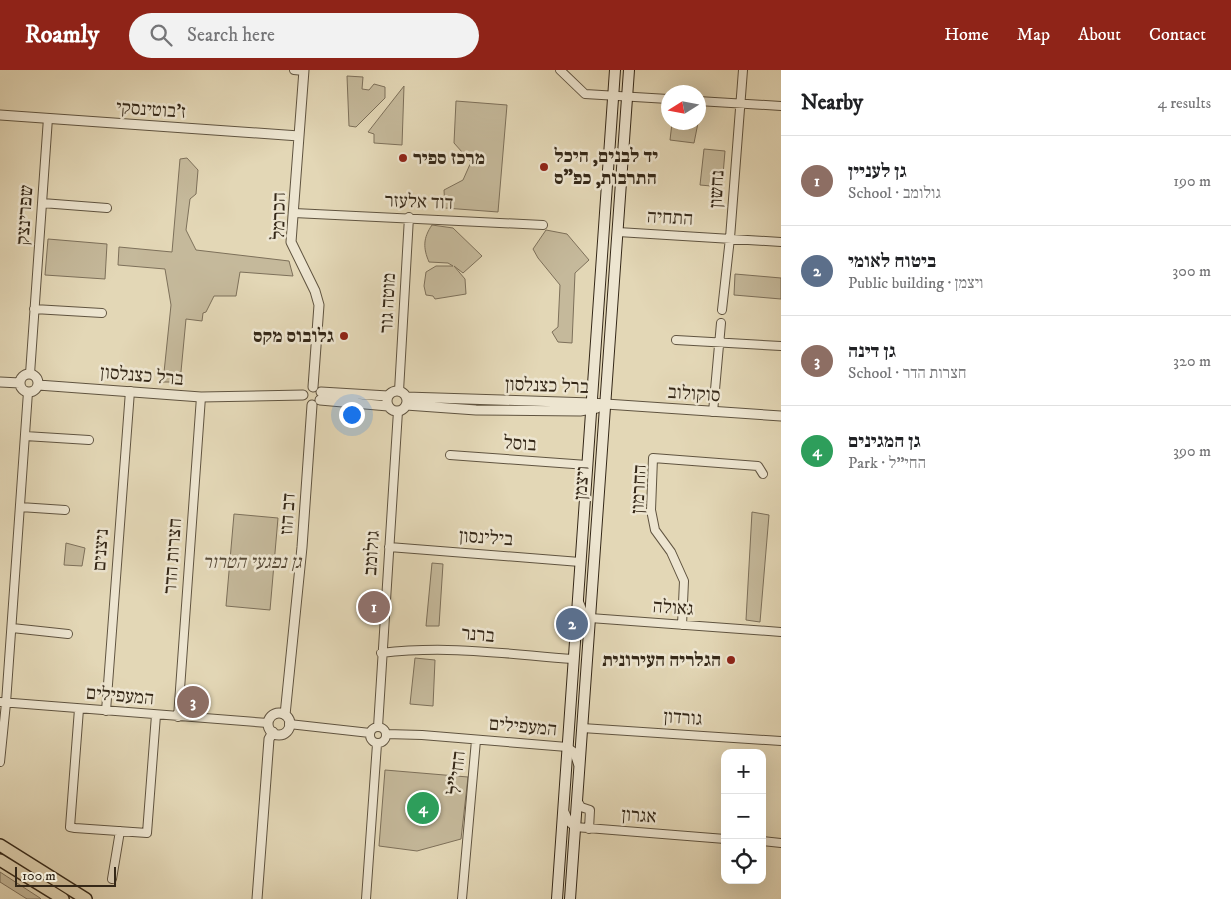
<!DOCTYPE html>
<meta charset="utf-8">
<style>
:root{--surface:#fff;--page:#f2f2f2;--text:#202124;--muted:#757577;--line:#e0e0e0;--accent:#8f2418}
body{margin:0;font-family:"IM FELL DW Pica","Frank Ruhl Libre",serif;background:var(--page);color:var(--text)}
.controls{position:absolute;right:15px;bottom:15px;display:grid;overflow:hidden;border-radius:10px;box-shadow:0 5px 20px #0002}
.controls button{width:45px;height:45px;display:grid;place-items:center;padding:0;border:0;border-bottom:1px solid var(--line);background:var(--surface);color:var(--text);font:25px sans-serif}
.compass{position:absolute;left:661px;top:15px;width:45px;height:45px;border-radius:50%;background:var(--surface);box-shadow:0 5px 20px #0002;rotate:259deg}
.scale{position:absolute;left:15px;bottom:12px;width:101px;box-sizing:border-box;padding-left:5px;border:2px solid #352818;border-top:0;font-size:14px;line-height:18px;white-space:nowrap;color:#352818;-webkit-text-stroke:4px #ede5d0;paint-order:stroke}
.you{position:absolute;left:351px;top:344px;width:18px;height:18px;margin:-12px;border:4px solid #fff;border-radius:50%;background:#1a73e8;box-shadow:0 0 0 8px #1a73e833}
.badge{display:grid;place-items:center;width:32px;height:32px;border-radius:50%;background:var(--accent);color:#fff;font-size:16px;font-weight:700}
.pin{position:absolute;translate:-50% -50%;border:2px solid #fff;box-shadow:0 1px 5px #0006}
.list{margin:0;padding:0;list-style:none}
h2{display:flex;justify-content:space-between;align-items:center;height:65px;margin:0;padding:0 20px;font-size:21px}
h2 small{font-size:16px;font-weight:400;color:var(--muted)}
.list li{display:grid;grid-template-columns:32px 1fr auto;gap:15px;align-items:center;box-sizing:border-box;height:90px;padding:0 20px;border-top:1px solid var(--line)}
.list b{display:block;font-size:19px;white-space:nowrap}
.list p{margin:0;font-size:16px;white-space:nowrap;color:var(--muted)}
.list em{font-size:16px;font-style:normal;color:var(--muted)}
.icon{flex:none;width:28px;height:28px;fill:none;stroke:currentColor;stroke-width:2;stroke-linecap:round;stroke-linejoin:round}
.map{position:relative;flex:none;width:781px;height:829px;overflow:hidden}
header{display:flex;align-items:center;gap:30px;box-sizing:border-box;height:70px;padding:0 25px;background:var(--accent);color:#fff}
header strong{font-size:24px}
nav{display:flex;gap:28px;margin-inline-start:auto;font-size:18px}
.search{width:350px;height:45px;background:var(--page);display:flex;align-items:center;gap:12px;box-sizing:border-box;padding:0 18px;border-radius:28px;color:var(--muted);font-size:19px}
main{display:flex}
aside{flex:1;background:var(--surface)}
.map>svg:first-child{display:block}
</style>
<header>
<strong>Roamly</strong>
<div class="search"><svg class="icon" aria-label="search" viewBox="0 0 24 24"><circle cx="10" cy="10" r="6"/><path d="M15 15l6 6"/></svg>Search here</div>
<nav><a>Home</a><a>Map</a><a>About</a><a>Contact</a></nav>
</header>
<main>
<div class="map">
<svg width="781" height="829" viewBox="0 0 781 829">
<rect width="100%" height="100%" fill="#e3d7b6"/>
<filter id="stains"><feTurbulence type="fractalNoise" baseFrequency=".004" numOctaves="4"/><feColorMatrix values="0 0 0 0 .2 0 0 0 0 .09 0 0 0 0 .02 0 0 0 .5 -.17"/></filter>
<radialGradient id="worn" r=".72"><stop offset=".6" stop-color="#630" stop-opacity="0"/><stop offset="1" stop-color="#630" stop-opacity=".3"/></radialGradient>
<path fill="#c5b99b" stroke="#7d705a" d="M347 6 363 7 362 19 369 20 374 14 385 17V28L356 57 349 56Z
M404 16 402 75 374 73V64L368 62Z
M456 31 507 35 498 142 445 138 444 120 463 110 471 92 454 73Z
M672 53H698L694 73 670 70Z
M704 79 725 81 722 117 700 115Z
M187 88 198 100 196 124 190 129 186 160 196 180 289 191 293 206 240 202 236 226H214L206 242 203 243 202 251 186 249 180 312H163L171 235 165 199 118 195 119 177 172 182 180 89Z
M432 155 453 158 482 186 463 203 454 196 465 209 466 224 435 229 433 226 426 225 424 216 426 202 436 196H453L448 193 429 192C423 178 423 168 432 155Z
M546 160 567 164 589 190 575 203 572 273 558 272 552 262 558 257 560 215 538 188 533 179Z
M48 169 107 174 105 209 45 205Z
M735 204 781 208V229L734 225Z
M752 442 769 445 760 552 746 550Z
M234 444 278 448 270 540 226 536Z
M66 473 85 478 82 496 64 495Z
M432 493 443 494 439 556H426Z
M415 588 435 590 433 636 410 634Z
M385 700 468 707 461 769 417 781 379 776Z
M0 802 40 828 41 829H27L0 812Z"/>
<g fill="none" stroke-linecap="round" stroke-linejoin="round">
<g stroke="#605440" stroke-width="10">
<path id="minor" d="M294 0 304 1
M560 0 585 24 668 29
M698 31 781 36
M42 133 107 138
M294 143 543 155
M618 162 781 172
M34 239 102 243
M722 240 730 168 743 0
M676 270 781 276
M30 304 48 48
M399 321 409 147
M713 342 721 253
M25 366 89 370
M450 385 587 395
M20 437 65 440
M389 477 580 492
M579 532 583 542 590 548 781 562
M682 555 684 511 671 482 655 460 651 440 653 388 758 396 763 404
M12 558 68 564
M381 583C449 575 506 584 573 589
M0 632 268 653
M79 639 70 757 75 758 147 763 156 645
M106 641 130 321
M178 647 201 327
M289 654 370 663
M370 665a8 8 0 1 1 16 0a8 8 0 1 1-16 0Z
M378 657 398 341
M582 658 781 671
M386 664 422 665 567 677 574 682 578 694
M0 692 6 633 28 322
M577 730 581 737 590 740 589 759
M564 741 569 752 575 757 725 769
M762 771 781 773
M112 809 120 761
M366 829 377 674
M462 829 476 670"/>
</g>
<g stroke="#605440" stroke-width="11">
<path id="tertiary" d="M304 0 291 172 315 221 319 235 313 317
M0 45 299 66
M20 313a9 9 0 1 1 18 0a9 9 0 1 1-18 0Z
M0 312 20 313
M38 315 201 327 303 325
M387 331a10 10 0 1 1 20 0a10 10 0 1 1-20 0Z
M321 322 388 326
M406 327 591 333 781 346
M320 330 388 336
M406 335 476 340 580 341 597 338
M268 654a11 11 0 1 1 22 0a11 11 0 1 1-22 0Z
M285 645 302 477 312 335
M257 829 269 669 273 662"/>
</g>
<g stroke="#352818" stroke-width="12">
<path id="secondary" d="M557 829 615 0
M570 829 629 0"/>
</g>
<g stroke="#352818" stroke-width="14">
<path id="primary" d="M0 775 86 829
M0 790 63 829"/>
</g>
<use href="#minor" stroke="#ede5d0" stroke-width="8"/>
<use href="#tertiary" stroke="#ede5d0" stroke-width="9"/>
<use href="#secondary" stroke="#ede5d0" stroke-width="10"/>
<use href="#primary" stroke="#e3d7b6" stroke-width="11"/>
</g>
<g fill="#8f2418" stroke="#ede5d0" stroke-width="2">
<circle cx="403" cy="88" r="5"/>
<circle cx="544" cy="97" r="5"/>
<circle cx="344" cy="266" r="5"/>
<circle cx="731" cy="590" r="5"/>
</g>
<g text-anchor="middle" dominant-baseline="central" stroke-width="5" stroke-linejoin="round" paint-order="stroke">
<g font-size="19" fill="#352818" stroke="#ede5d0">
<text transform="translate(151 40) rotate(4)">ז'בוטינסקי</text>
<text transform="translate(717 119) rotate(-87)">נחשון</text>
<text transform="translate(419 132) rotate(2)">דוד אלעזר</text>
<text transform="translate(25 145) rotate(-86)">שפרינצק</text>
<text transform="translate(279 146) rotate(-89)">הכרמל</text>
<text transform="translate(670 148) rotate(3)">התחיה</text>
<text transform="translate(388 233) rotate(-87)">מוטה גור</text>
<text transform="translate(142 306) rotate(5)">ברל כצנלסון</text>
<text transform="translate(547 316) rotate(2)">ברל כצנלסון</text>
<text transform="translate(694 324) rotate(4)">סוקולוב</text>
<text transform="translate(520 374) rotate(4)">בוסל</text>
<text transform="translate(582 413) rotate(-86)">ויצמן</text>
<text transform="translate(639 419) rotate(-87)">החרמון</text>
<text transform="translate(288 444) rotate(-86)">דב הוז</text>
<text transform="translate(486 468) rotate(4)">בילינסון</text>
<text transform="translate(101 480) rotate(-86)">ניצנים</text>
<text transform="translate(372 483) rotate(-86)">גולומב</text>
<text transform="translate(173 486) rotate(-86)">חצרות הדר</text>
<text transform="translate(673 538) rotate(4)">גאולה</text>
<text transform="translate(478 565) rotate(5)">ברנר</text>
<text transform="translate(120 626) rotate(5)">המעפילים</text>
<text transform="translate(683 648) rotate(4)">גורדון</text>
<text transform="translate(523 657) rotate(5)">המעפילים</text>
<text transform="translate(457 703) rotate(-84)">החי"ל</text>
<text transform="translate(639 746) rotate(4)">אגרון</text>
</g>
<g font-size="19" font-weight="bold" fill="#352818" stroke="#ede5d0" text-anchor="start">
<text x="554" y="86">יד לבנים, היכל<tspan x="554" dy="22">התרבות, כפ"ס</tspan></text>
<text x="413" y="88">מרכז ספיר</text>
<text x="334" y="266" text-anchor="end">גלובוס מקס</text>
<text x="721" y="590" text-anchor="end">הגלריה העירונית</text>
</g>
<g font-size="19" font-style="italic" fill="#594c39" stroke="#ede5d0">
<text x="252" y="492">גן נפגעי הטרור</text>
</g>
</g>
<rect width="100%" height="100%" filter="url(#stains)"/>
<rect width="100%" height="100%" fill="url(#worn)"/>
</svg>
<div class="controls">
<button>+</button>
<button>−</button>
<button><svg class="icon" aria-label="locate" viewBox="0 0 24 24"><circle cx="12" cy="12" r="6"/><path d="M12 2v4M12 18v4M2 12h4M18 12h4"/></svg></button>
</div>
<svg class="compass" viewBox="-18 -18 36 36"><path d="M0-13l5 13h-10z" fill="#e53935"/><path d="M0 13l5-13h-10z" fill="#757577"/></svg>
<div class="scale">100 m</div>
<div class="you"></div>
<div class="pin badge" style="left:374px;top:537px;background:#8d6e63">1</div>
<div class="pin badge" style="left:572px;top:554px;background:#5c6f8a">2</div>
<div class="pin badge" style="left:193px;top:632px;background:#8d6e63">3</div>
<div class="pin badge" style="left:423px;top:738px;background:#2e9e5b">4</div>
</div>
<aside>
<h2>Nearby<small>4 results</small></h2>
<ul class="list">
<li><span class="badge" style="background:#8d6e63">1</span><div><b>גן לעניין</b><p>School · גולומב</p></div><em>190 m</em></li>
<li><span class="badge" style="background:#5c6f8a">2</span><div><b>ביטוח לאומי</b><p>Public building · ויצמן</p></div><em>300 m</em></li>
<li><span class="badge" style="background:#8d6e63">3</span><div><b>גן דינה</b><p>School · חצרות הדר</p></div><em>320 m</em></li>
<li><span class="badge" style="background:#2e9e5b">4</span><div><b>גן המגינים</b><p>Park · החי&quot;ל</p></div><em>390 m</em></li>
</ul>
</aside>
</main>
